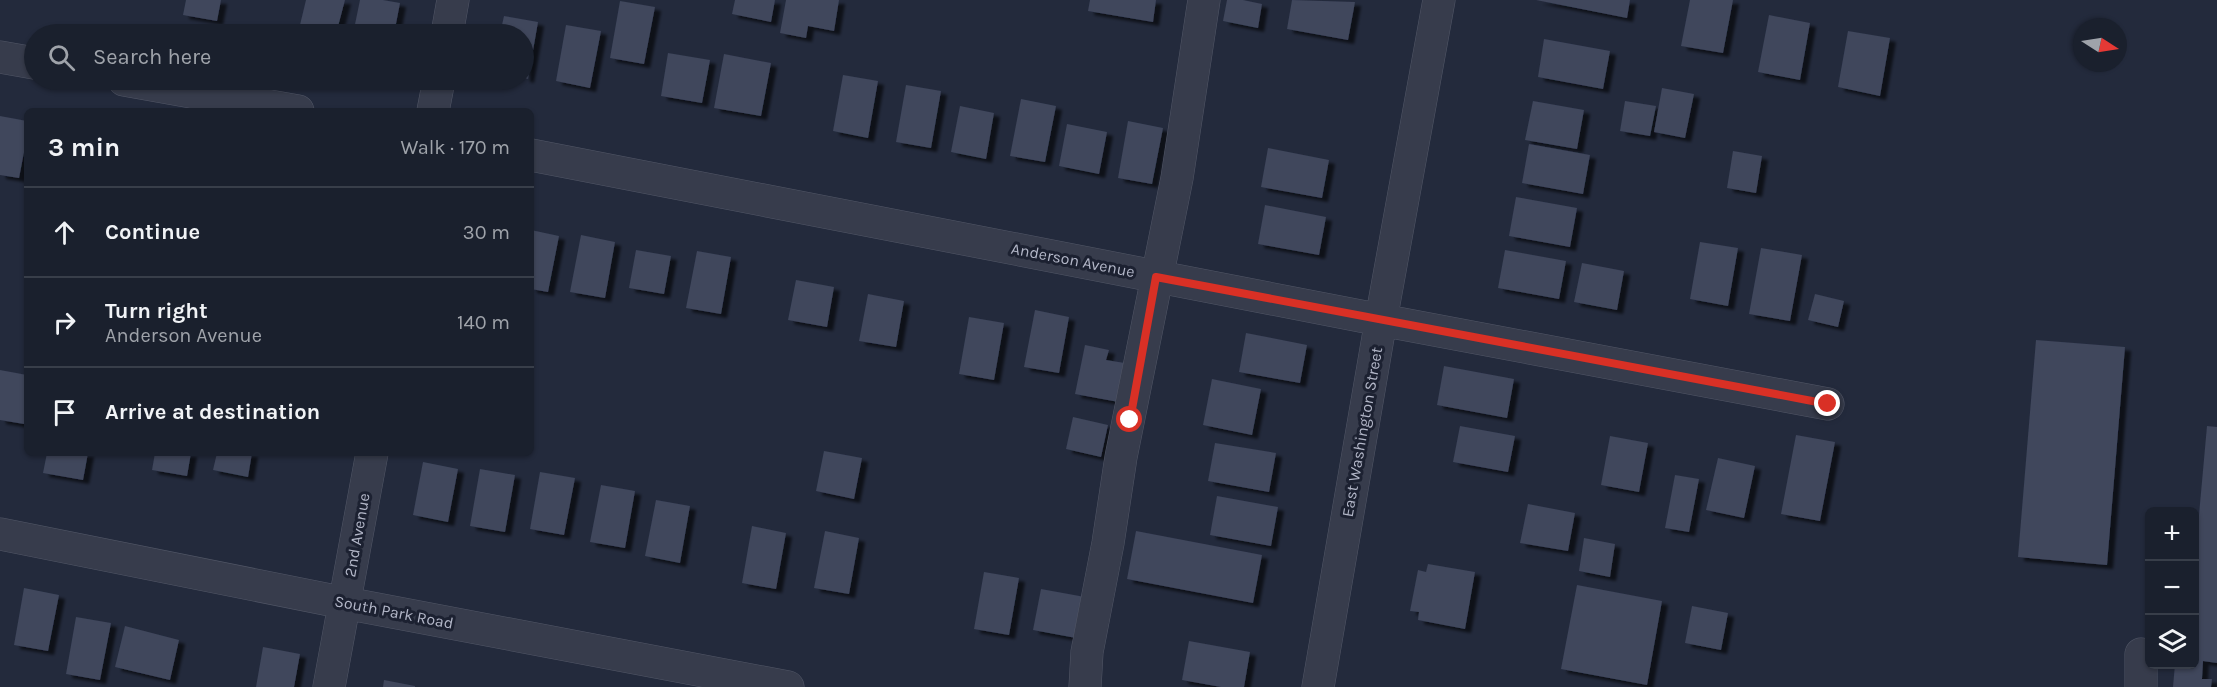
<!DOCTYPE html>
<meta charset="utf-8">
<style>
:root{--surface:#1a202d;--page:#272d39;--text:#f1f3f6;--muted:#9fa3aa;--line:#383e49}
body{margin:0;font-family:Karla,sans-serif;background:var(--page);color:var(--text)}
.controls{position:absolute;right:18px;bottom:18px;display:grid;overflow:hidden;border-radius:9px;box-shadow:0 2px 4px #0004}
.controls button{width:54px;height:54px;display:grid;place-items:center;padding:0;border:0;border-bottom:2px solid var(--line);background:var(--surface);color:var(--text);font:30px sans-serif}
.compass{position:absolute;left:2073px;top:18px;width:54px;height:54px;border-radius:50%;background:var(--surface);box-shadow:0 2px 4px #0004;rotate:102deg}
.stop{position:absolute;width:18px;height:18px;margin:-14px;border:4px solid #d93025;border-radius:50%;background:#fff}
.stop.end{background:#d93025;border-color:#fff;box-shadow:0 2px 6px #0008}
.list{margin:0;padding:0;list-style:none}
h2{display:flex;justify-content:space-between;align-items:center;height:78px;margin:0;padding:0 24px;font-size:26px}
h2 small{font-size:20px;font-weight:400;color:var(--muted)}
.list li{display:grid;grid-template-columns:39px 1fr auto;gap:18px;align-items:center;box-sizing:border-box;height:90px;padding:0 24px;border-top:2px solid var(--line)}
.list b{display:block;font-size:22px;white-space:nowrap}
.list p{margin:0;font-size:20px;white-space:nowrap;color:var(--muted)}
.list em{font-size:20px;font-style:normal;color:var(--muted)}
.icon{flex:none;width:33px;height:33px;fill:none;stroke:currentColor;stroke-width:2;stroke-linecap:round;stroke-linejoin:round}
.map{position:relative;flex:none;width:2217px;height:687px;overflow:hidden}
.search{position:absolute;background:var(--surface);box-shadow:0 2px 4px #0004;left:24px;top:24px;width:510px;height:66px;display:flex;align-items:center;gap:15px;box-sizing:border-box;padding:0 21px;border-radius:33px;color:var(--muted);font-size:22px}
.panel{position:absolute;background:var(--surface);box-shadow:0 2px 4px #0004;left:24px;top:108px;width:510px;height:348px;border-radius:9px}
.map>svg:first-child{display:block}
</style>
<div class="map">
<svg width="2217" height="687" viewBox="0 0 2217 687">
<defs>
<filter id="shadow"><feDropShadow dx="6" dy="4" stdDeviation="1.5" flood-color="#0009"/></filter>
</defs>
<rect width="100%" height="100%" fill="#232a3c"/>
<path fill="#3f465c" filter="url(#shadow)" d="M186 0H221L217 21 183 15Z
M306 0H345L336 34H322L299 29Z
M360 0H383L400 3 394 34H353Z
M735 0H775L771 22 732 14Z
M786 0H839L834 31 808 26 806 38 780 33Z
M1090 0H1156L1153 22 1088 11Z
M1227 0H1243L1262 4 1258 28 1223 21Z
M1292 0 1355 2 1348 40 1287 29Z
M1536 0H1630L1627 18Z
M1690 0H1733L1723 53 1681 46Z
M620 1 655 7 644 64 610 58Z
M1769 15 1810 23 1800 80 1758 72Z
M504 16 538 22 528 79 524 78V34H500Z
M566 25 601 31 590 88 556 81Z
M1848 31 1890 38 1880 96 1838 87Z
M1544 39 1610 51 1603 89 1538 77Z
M668 53 710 60 702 103 661 96Z
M724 54 771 63 761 116 714 108Z
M843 75 878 81 868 138 833 131Z
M906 85 941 91 931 148 896 142Z
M1662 88 1694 94 1685 138 1654 132Z
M1021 99 1056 106 1045 162 1010 156Z
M1533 101 1584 110 1577 149 1525 140Z
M1625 101 1656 106 1650 136 1620 131Z
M960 106 994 113 986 159 951 152Z
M0 116 27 121V137L19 178 0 175Z
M1128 121 1163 128 1152 184 1118 178Z
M1067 124 1107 132 1099 174 1059 166Z
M1529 144 1590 155 1583 194 1522 183Z
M1268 148 1329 160 1322 198 1261 187Z
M1733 151 1762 156 1756 193 1727 188Z
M1516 197 1577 208 1570 247 1509 236Z
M1265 205 1326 217 1319 255 1258 244Z
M531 230 559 236 548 292 531 289Z
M581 235 615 242 605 298 570 292Z
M1700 242 1738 248 1728 306 1690 299Z
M1761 248 1802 255 1790 321 1749 314Z
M636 250 671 256 664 294 629 288Z
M1505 250 1566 261 1559 299 1498 288Z
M697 251 731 257 721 314 686 308Z
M1582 263 1624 271 1617 310 1574 302Z
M796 280 834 287 827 327 788 320Z
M868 294 904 301 896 347 859 341Z
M1815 294 1844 301 1838 327 1808 320Z
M1035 310 1069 317 1059 373 1024 367Z
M969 317 1004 323 994 380 959 374Z
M1246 333 1307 345 1300 383 1239 372Z
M2036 340 2125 347 2107 565 2018 557Z
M1085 345 1109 350 1106 360 1131 364 1124 403 1075 394Z
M1444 366 1514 379 1507 418 1437 405Z
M0 370 27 375V405L24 424 0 420Z
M1212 379 1261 389 1252 435 1203 425Z
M1073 417 1108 425 1101 457 1066 449Z
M1460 426 1515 436 1508 472 1453 462Z
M2207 426 2217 427V663L2203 661 2202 679H2212L2211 687H2173L2175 664H2194V525L2198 526Z
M1796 435 1835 442 1820 521 1781 514Z
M1610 436 1648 443 1639 492 1601 485Z
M1215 443 1276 453 1269 492 1208 481Z
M824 451 862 458 854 499 816 491Z
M47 453H88L83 480 43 473Z
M155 453H191L187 476 152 470Z
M217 453H252L248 477 213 470Z
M1718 458 1755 466 1744 518 1706 510Z
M423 462 458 469 448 522 413 515Z
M480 469 515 475 505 532 470 526Z
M540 472 575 478 564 535 530 529Z
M1675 475 1699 479 1689 532 1665 528Z
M601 485 635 491 625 548 590 542Z
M1217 496 1278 507 1271 546 1210 535Z
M656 500 690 506 680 563 645 556Z
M1528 504 1575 513 1568 551 1520 543Z
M752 526 786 533 776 589 742 583Z
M825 531 859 538 849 594 814 588Z
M1136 531 1262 555 1253 603 1127 579Z
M1584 538 1615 544 1610 577 1579 571Z
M1428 564 1475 572 1465 629 1418 620 1419 612 1410 611 1418 570 1426 572Z
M984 572 1019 578 1009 635 974 629Z
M1577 585 1662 601 1647 685 1561 669Z
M24 588 59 595 48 651 14 645Z
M1041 589 1085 597 1076 638 1033 630Z
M1692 606 1728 613 1721 650 1685 643Z
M76 617 111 623 100 680 66 674Z
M125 626 179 640 170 680 115 667Z
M1189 641 1250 652 1244 687H1221L1182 680Z
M263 647 300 654 294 687H256Z
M384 680 415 686V687H383Z"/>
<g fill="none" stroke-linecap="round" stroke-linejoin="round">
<g stroke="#525767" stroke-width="33">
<path id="minor" d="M447 34 453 0
M0 57 34 63
M124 80 298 111
M433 111 439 80
M531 155 1381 320 1828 404
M0 534 345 603 788 687
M2141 654V687
M329 687 372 453
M1085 687 1087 652 1108 543 1121 457 1177 178 1204 0
M1318 687 1381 320 1439 0"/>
</g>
<use href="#minor" stroke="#373c4c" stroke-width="32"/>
</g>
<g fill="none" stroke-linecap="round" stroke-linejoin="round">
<path stroke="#d93025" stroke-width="8" d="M1130 420 1156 277 1828 404"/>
</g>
<g text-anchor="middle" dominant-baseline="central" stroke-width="6" stroke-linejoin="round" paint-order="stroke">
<g font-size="16" fill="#b3b7c8" stroke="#1c2131">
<text transform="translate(1073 260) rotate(11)">Anderson Avenue</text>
<text transform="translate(1362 432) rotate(-80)">East Washington Street</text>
<text transform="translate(357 535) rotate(-80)">2nd Avenue</text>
<text transform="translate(394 612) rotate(11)">South Park Road</text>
</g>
</g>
</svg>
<div class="controls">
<button>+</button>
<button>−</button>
<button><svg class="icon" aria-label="layers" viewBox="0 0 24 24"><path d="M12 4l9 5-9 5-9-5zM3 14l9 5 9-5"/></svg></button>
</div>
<svg class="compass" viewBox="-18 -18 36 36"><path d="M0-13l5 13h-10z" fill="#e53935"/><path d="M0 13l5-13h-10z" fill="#9fa3aa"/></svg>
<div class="stop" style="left:1130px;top:420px"></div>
<div class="stop end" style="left:1828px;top:404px"></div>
<div class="search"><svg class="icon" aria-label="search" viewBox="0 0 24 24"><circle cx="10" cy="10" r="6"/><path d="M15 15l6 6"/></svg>Search here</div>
<section class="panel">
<h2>3 min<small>Walk · 170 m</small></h2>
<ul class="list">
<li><svg class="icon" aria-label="ahead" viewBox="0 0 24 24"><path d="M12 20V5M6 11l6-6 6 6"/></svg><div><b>Continue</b></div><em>30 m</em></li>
<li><svg class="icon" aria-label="right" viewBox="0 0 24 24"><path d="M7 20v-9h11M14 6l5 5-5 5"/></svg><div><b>Turn right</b><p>Anderson Avenue</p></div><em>140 m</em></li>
<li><svg class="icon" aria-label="arrive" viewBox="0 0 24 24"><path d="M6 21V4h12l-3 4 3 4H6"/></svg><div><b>Arrive at destination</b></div></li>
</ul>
</section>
</div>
